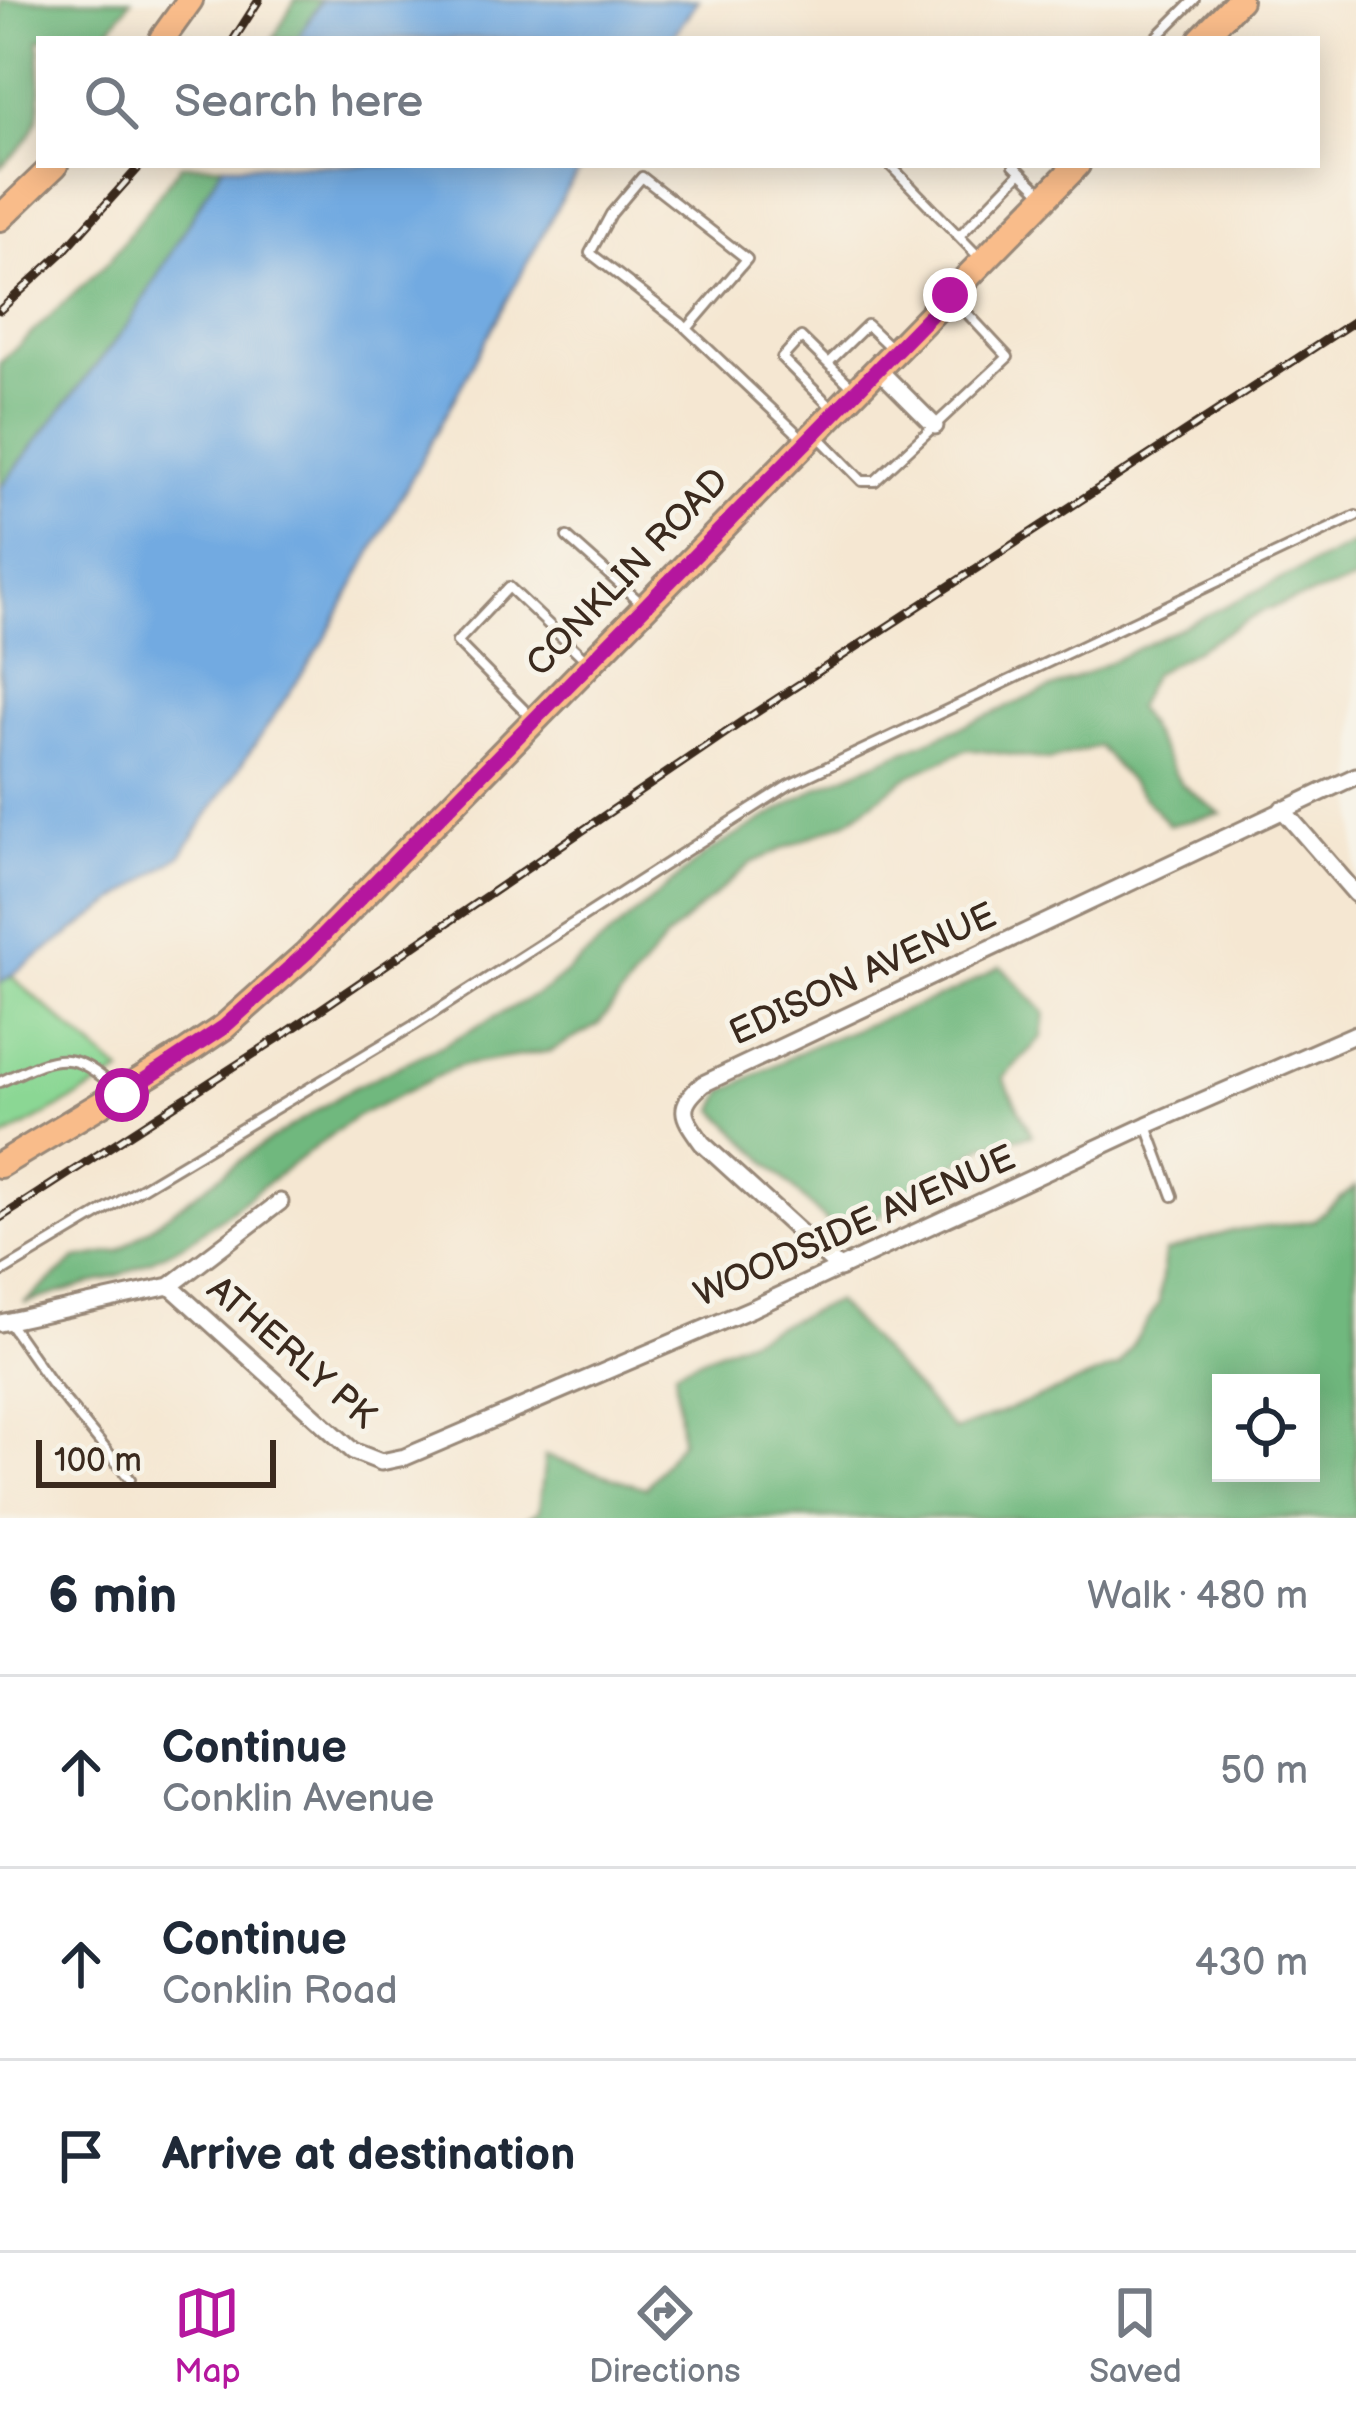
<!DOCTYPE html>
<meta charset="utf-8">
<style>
:root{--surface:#fff;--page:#f2f2f3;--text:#1f2937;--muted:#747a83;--line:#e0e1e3;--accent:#b5179e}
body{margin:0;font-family:"Balsamiq Sans",sans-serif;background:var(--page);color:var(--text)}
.controls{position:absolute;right:36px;bottom:36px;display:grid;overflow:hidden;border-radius:0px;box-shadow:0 6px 30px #0003}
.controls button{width:108px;height:108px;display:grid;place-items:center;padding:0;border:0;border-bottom:3px solid var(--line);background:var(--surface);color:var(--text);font:60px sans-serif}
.scale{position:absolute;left:36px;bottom:30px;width:240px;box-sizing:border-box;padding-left:12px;border:6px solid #3b2a1e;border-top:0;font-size:33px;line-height:42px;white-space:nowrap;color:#3b2a1e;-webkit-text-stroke:9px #f7f3e8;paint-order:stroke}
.stop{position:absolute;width:36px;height:36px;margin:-27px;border:9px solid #b5179e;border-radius:50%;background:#fff}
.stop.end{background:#b5179e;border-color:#fff;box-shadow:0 3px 12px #0008}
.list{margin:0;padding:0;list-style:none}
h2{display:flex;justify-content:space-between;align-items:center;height:156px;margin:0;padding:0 48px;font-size:51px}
h2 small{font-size:39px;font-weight:400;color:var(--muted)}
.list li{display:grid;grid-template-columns:78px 1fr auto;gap:36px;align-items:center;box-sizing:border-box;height:192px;padding:0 48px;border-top:3px solid var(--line)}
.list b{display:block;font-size:45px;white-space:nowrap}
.list p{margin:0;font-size:39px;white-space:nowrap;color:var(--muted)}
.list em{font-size:39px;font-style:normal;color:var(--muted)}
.icon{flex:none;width:66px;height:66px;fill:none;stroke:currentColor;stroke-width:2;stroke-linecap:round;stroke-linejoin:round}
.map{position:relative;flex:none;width:1356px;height:1518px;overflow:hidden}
.search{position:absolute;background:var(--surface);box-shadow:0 6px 30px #0003;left:36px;right:36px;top:36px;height:132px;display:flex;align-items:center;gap:30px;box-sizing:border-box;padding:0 42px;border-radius:0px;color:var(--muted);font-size:45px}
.sheet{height:732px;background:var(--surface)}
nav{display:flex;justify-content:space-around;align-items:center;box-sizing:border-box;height:168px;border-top:3px solid var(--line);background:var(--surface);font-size:33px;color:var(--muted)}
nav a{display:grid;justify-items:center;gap:6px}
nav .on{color:var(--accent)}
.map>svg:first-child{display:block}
</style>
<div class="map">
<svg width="1356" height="1518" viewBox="0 0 1356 1518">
<rect width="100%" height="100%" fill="#f7f3e8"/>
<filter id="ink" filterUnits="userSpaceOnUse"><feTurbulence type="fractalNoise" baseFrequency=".00833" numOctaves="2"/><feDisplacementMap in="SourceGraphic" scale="24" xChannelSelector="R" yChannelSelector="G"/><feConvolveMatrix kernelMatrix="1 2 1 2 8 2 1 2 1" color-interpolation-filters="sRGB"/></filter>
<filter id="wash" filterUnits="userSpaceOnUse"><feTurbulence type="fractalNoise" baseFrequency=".004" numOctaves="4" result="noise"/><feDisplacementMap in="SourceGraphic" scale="48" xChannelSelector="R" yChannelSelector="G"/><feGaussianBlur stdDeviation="2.7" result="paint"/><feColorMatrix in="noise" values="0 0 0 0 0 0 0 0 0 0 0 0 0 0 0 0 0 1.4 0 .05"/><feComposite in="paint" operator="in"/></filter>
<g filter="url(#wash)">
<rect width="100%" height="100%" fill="#f5e7d2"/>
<path fill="#8bd794" stroke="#638059" stroke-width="3" d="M11 976 122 1073 0 1140V983Z"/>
<path fill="#70b87e" stroke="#56714e" stroke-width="3" fill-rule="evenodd" d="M1 0H131L102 39H39C39 100 52 126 0 167Z
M295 0H321L298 39H273Z
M181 165H223L130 322 0 488V363L109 261Z
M1356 543V581L1267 609 1153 674 1136 707 1181 784 1221 814 1169 825 1098 746 1049 760 968 749 910 775 849 820 751 863 667 937 598 1025 551 1051 458 1066 354 1118 188 1242 123 1274 24 1303 76 1259 119 1251 256 1149 351 1089 445 1044 548 988 707 853 821 786 1083 675Z
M1001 966 1045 1013 1042 1037 1003 1078 1032 1135 985 1145 864 1226 830 1225 715 1110 724 1091 814 1045 955 991Z
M1356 1186V1518H527L539 1511 545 1456 646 1488 681 1441 675 1370 835 1301 955 1431 1119 1366 1159 1303 1165 1252 1232 1231 1313 1221ZM1221 1383H1311V1473H1221Z"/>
<path fill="#72aae1" stroke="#566a80" stroke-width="3" d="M321 0H698L671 39H298Z
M223 165H583L567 189 324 641 181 855 0 983V488L130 322Z"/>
</g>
<g filter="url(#ink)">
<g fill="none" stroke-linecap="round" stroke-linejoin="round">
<g stroke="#988878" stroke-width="14">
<path id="lane" d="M1155 39 1194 0
M890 165 978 256
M1014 165 1041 192
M959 236 1021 172
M687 329 747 259 642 177 611 214 590 253 682 324 687 329 801 437
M828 363 867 325 891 348
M831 407 782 358 801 337 853 388
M816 434 862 481H875L1008 357 954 299
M567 537 642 604
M533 719 457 642 509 587 587 661
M0 1082C54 1057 70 1045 117 1090
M1147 1126 1173 1196
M0 1273 413 1026 789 785 1356 516
M9 1323 51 1383 130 1479"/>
</g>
<g stroke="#988878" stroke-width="21">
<path id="street" d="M878 369 935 426
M1282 809 1356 894
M840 1269 702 1143C683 1116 675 1108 703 1084L1356 776
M170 1286 353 1451 381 1462 405 1457 753 1308 1147 1125 1356 1034
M0 1323 170 1286 280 1202"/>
</g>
<g stroke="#988878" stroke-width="30">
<path id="primary" d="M162 39 190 0
M1201 39 1239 0
M0 218 55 165
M0 1165 187 1052 224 1027 306 954 1077 165"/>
</g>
<use href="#lane" stroke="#fff" stroke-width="8"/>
<use href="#street" stroke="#fff" stroke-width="15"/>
<use href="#primary" stroke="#f9bc8a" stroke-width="24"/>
<g stroke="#3b2a1e" stroke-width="9">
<path id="rail" d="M234 39 259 0
M0 310 62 253 141 165
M0 1218 286 1033 743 721 1356 320"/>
</g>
<use href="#rail" stroke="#f7f3e8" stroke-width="4.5" stroke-dasharray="14" stroke-linecap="butt"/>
</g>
</g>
<g fill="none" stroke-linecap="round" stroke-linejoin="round" filter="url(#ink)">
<path stroke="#b5179e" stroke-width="15" d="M122 1095 224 1027 306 953 950 295"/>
</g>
<g text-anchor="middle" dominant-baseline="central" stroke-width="10" stroke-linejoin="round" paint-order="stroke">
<g font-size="36" fill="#3b2a1e" stroke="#f7f3e8">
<text transform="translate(628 573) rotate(-46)">CONKLIN ROAD</text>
<text transform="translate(863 975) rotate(-25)">EDISON AVENUE</text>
<text transform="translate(855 1227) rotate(-24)">WOODSIDE AVENUE</text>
<text transform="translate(291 1353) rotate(41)">ATHERLY PK</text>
</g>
</g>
</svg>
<div class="controls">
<button><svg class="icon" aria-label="locate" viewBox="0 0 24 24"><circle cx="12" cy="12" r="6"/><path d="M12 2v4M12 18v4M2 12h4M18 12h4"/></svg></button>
</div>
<div class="scale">100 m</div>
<div class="stop" style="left:122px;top:1095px"></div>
<div class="stop end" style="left:950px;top:295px"></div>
<div class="search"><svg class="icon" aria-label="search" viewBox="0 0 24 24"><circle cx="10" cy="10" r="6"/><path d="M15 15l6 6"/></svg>Search here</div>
</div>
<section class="sheet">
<h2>6 min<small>Walk · 480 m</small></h2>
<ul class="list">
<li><svg class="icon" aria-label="ahead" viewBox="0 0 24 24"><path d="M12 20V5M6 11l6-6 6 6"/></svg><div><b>Continue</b><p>Conklin Avenue</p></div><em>50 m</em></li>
<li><svg class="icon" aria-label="ahead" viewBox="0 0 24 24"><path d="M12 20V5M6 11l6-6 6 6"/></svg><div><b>Continue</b><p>Conklin Road</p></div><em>430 m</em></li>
<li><svg class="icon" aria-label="arrive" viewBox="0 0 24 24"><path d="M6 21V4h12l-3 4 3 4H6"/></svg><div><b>Arrive at destination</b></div></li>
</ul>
</section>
<nav>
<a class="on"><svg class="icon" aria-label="map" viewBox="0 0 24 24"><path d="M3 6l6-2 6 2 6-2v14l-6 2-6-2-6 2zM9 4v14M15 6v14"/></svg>Map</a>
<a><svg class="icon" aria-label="directions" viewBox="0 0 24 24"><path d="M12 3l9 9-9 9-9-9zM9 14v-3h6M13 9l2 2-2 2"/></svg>Directions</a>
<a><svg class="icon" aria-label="saved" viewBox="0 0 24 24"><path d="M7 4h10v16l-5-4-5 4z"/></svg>Saved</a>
</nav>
